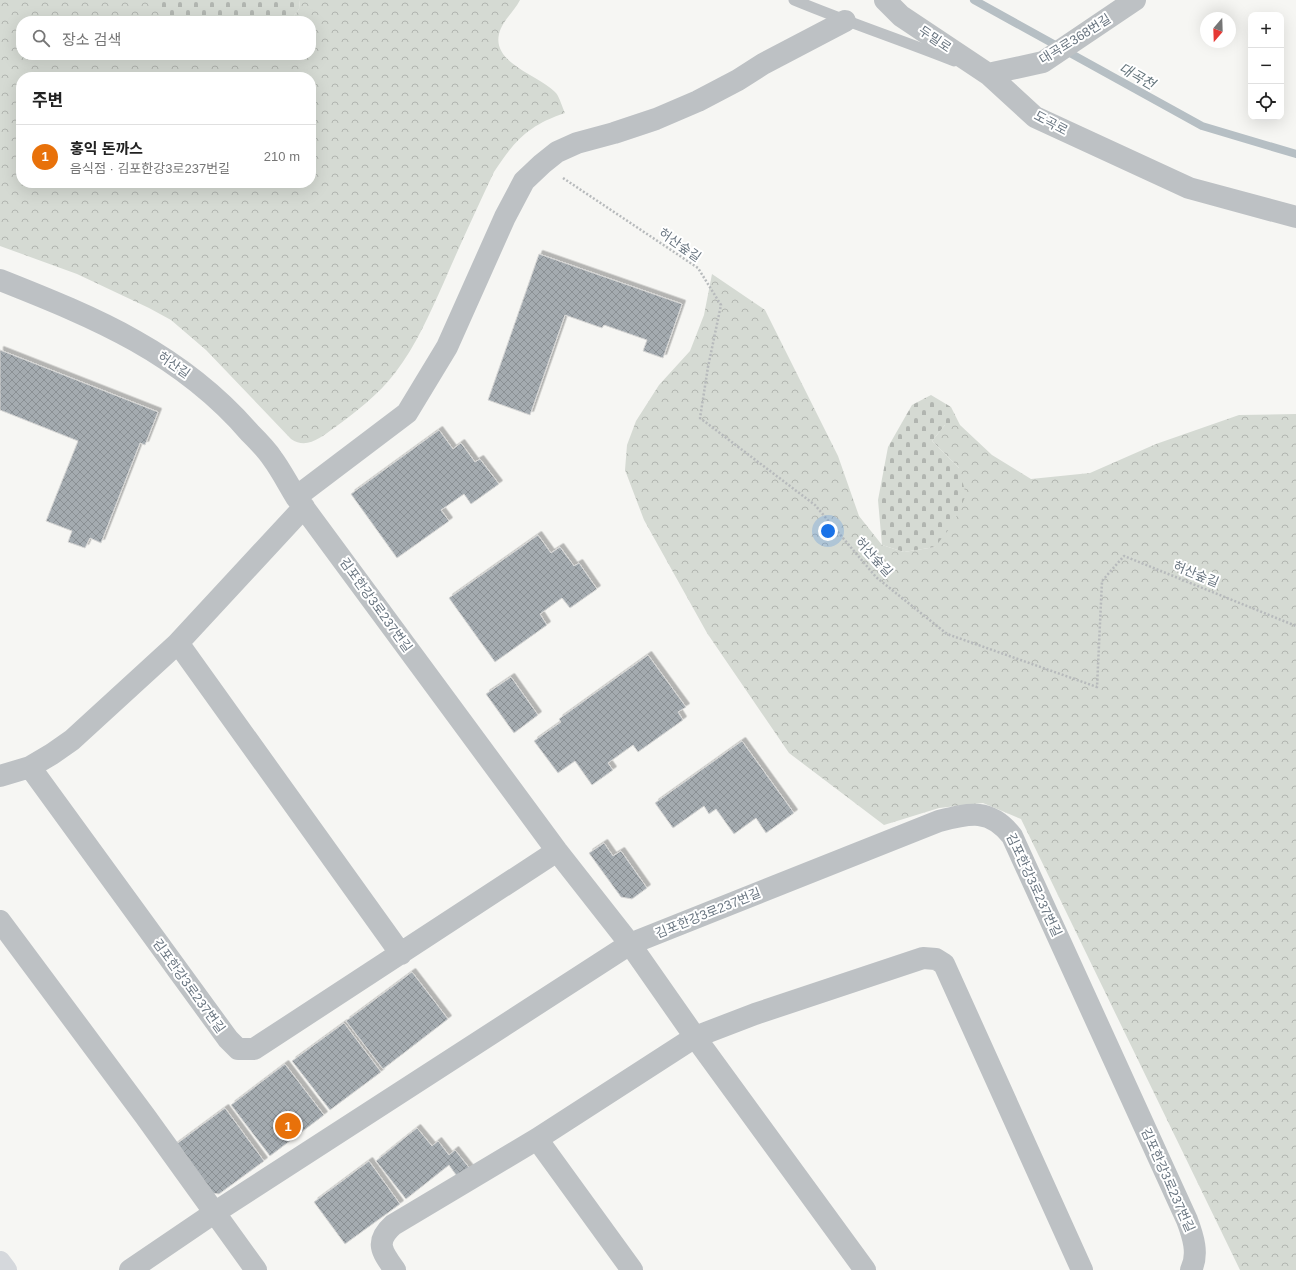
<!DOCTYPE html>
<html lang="ko">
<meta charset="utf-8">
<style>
:root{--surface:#fff;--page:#f6f6f6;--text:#222;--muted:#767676;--line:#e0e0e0;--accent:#cc643d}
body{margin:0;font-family:Helvetica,"Noto Sans KR",sans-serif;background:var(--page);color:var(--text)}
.controls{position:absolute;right:12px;top:12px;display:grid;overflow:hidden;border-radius:8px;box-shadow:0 4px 16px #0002}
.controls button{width:36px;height:36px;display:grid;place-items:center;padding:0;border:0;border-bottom:1px solid var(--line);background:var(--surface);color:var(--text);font:20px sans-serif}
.compass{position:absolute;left:1200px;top:12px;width:36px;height:36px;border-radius:50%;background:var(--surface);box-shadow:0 4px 16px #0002;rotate:199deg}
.you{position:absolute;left:828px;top:531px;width:14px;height:14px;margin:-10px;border:3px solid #fff;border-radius:50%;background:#1a73e8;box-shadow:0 0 0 6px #1a73e833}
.badge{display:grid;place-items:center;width:26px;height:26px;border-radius:50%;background:var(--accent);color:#fff;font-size:13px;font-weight:700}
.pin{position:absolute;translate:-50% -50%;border:2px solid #fff;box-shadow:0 1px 4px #0006}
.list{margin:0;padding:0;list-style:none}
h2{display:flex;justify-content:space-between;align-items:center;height:52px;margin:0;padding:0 16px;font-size:17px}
h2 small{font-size:13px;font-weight:400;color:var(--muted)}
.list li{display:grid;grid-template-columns:26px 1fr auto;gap:12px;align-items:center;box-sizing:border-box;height:64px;padding:0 16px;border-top:1px solid var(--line)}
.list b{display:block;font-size:15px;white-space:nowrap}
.list p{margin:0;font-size:13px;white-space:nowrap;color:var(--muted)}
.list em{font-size:13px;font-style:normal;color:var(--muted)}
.icon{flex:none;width:22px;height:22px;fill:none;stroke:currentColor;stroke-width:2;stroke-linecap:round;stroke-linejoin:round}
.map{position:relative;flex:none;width:1296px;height:1270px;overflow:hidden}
.search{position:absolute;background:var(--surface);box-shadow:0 4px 16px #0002;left:16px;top:16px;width:300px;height:44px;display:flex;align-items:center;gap:10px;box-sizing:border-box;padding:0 14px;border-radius:16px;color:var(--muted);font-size:15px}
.panel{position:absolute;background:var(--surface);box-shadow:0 4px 16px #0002;left:16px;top:72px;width:300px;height:116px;border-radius:16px}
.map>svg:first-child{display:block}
</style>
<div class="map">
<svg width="1296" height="1270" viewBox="0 0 1296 1270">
<defs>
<pattern id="forest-crowns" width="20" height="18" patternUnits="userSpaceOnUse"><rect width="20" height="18" fill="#d5dad3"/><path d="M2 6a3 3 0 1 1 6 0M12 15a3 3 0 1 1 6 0" fill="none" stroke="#b1b5b0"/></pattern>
<pattern id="cemetery-stones" width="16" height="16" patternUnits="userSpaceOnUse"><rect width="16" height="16" fill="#d5dad3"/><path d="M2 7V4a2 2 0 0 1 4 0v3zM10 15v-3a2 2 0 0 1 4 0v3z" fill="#b1b5b0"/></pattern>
<pattern id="building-cross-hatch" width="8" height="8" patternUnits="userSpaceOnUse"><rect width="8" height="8" fill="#a4abb0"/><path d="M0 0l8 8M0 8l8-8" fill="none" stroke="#8a9094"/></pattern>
<filter id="shadow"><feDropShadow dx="3.5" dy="-3.5" stdDeviation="0" flood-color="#0004"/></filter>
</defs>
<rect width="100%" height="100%" fill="#f6f6f3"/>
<path fill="url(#forest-crowns)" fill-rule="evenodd" d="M0 0H159V21H21V55H196L216 58 236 55H311V21H290L299 9 300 0H520C514 12 502 21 499 34 492 64 541 76 556 93 560 98 562 107 565 113 529 125 515 140 494 172 477 208 460 245 444 282 430 313 416 346 395 373 378 395 356 412 334 428 321 437 307 450 291 439L206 350 171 320 149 308 77 274 0 246ZM21 77H311V183H21Z
M712 274 765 310 838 456 859 516 882 545 904 552 935 547 959 468 932 441 945 425H960L992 455 1031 479 1090 473 1156 444 1239 415 1296 414V1270H1240L1021 819 983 803 939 808 884 825 789 753 707 633 644 520 625 470 627 445 636 421 659 385 690 351 704 315Z"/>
<path fill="url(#cemetery-stones)" d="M159 0H300L299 9 290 21H159Z
M931 395 951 407 960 425H945L932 441 959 468 966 495 953 524 935 547 904 552 882 545 878 500 888 447 912 405Z"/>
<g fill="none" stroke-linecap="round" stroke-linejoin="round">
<path stroke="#b6bfc4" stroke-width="8" d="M974 0 1202 126 1296 154"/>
</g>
<path fill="url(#building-cross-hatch)" stroke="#d7d7d6" filter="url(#shadow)" d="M539 254 682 304 663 358 643 351 647 340 604 325 602 328 565 315 530 415 488 400Z
M0 350 158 412 145 445 140 443 101 543 90 538 85 548 68 542 72 531 46 521 78 441 0 410Z
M439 430 453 449 461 443 475 462 480 459 499 484 471 504 464 494 441 510 449 521 397 558 351 494Z
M538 535 551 553 560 547 574 566 579 563 597 589 570 608 562 598 540 614 547 625 495 662 449 598Z
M648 655 686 707 678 712 683 720 638 752 633 745 608 763 613 770 592 785 575 761 558 773 534 741 561 722 559 719Z
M511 677 538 715 514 733 486 694Z
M742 741 794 813 766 833 756 818 734 834 716 809 709 814 704 806 673 828 655 803Z
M604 843 613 856 621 851 647 888 632 899 621 897 589 853Z
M412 972 448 1019 383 1069 346 1021Z
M344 1023 381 1072 330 1110 292 1061Z
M285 1064 324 1115 270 1156 231 1105Z
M225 1108 264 1161 219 1194 204 1192 171 1148Z
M417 1128 432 1146 438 1141 449 1155 455 1150 471 1170 459 1179 449 1165 406 1199 376 1161Z
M369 1161 400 1204 345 1244 314 1202Z"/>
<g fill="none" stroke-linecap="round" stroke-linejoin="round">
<path stroke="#b7babc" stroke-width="2.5" stroke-dasharray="2 2" stroke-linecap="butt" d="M563 178 698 268 721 305 708 367 700 418 815 505 876 577 947 634 1097 687 1102 581 1124 556 1296 626"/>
<path stroke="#bdc1c4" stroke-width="11" d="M794 0C847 22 901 40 954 61"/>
<path stroke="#bdc1c4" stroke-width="22" d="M885 0 901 16 988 74 1035 117 1189 188 1296 217
M988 74 1043 62 1135 0
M0 280C96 318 181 353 250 433 258 441 266 449 272 458 281 470 288 484 296 497L557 851 630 944 695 1037 865 1270
M296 497 407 413 447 347 505 217 524 181 542 164 557 152 577 143 614 133 656 119 698 101 738 80 763 64 845 21
M178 643 401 954
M30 767 228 1039 238 1049H254L557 851
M0 776 30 767 52 754 72 740 178 643 304 507
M0 921 145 1116 256 1270
M537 1139 632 1270
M130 1270 214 1213 630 944 939 821C970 813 990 808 1012 836L1187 1220C1193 1236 1199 1254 1191 1270
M395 1270C382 1252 374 1242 393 1225L537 1139 695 1037 755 1014 923 958 936 959 944 964 1082 1270"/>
<path stroke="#d5d8dc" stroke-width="22" d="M0 1262 6 1270"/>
</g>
<g text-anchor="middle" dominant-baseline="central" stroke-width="4" stroke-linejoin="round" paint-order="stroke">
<g font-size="13" fill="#697580" stroke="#fff">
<text transform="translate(935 39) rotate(34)">두밀로</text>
<text transform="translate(1075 39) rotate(-32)">대곡로368번길</text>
<text transform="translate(1051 123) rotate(28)">도곡로</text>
<text transform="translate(680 245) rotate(35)">허산숲길</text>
<text transform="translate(174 365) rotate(35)">허산길</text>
<text transform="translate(874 557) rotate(47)">허산숲길</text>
<text transform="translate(1196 574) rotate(22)">허산숲길</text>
<text transform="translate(376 605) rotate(54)">김포한강3로237번길</text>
<text transform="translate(1034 885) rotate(65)">김포한강3로237번길</text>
<text transform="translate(708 913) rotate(-22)">김포한강3로237번길</text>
<text transform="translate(189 986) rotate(54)">김포한강3로237번길</text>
<text transform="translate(1168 1180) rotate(66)">김포한강3로237번길</text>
</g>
<g font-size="14" font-style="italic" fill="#64757c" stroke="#fff">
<text transform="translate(1137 76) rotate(29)">대곡천</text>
</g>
</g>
</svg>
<div class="controls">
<button>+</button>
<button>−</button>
<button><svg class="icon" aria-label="locate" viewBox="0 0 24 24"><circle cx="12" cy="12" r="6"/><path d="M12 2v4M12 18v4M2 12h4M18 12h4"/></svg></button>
</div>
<svg class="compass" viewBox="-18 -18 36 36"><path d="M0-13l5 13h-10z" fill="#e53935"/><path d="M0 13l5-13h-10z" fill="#767676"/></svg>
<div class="you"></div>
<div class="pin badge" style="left:288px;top:1126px;background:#e8710a">1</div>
<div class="search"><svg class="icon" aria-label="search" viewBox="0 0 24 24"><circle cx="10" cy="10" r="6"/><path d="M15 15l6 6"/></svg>장소 검색</div>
<section class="panel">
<h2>주변<small></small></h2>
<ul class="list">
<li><span class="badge" style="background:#e8710a">1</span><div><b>홍익 돈까스</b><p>음식점 · 김포한강3로237번길</p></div><em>210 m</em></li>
</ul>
</section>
</div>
